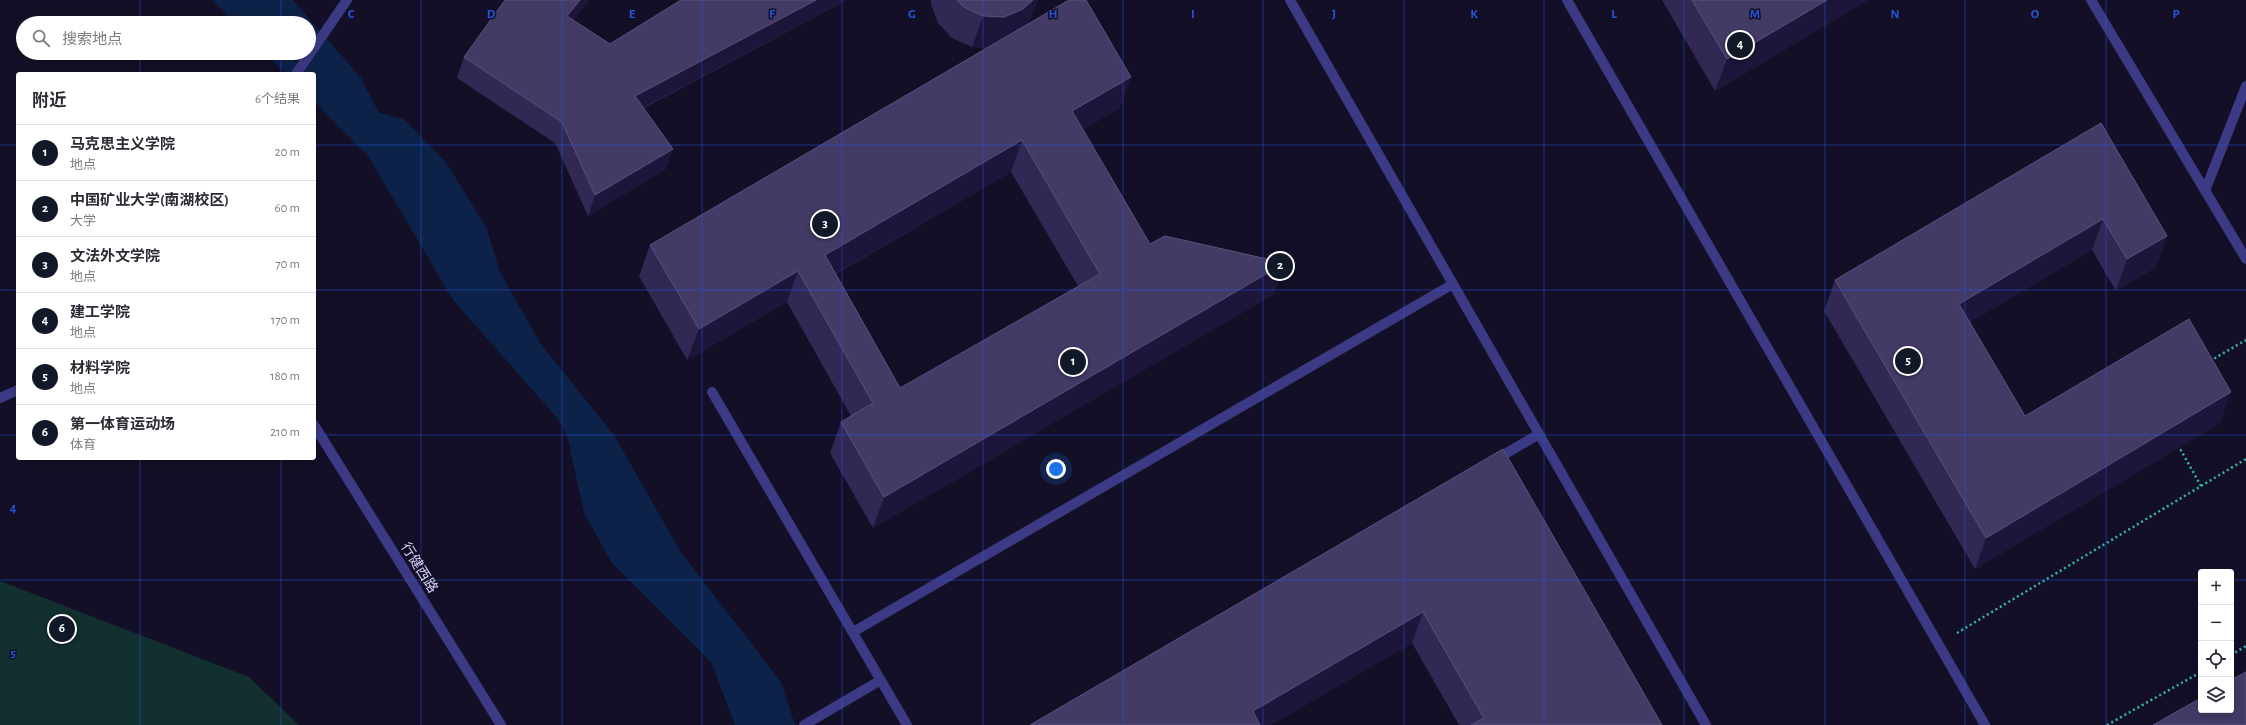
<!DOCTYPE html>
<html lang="zh">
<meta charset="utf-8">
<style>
:root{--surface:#fff;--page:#f2f2f3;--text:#2b2b33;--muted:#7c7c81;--line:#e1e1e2;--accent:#111827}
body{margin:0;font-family:"Alegreya Sans","Noto Sans SC",sans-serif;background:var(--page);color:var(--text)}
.controls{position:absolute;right:12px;bottom:12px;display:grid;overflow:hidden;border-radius:4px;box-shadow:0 2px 10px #0003}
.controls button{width:36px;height:36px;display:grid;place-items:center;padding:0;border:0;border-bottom:1px solid var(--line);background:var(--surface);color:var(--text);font:20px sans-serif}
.you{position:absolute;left:1056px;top:469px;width:14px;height:14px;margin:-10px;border:3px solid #fff;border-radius:50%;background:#1a73e8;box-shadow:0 0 0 6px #1a73e833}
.badge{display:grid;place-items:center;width:26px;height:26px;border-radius:50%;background:var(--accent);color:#fff;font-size:13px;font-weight:700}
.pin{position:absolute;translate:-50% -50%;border:2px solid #fff;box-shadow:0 1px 4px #0006}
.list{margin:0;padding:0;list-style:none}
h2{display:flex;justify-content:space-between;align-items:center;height:52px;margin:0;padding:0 16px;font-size:17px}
h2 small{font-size:13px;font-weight:400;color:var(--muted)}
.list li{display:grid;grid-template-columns:26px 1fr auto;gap:12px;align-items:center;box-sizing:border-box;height:56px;padding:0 16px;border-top:1px solid var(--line)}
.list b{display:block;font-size:15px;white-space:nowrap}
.list p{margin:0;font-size:13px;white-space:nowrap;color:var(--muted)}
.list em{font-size:13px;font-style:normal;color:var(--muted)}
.icon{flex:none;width:22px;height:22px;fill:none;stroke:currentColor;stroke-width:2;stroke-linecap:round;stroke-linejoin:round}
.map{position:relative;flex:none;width:2246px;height:725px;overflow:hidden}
.search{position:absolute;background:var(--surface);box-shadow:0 2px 10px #0003;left:16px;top:16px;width:300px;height:44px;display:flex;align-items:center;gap:10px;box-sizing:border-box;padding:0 14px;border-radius:22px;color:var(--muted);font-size:15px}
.panel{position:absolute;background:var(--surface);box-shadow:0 2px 10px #0003;left:16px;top:72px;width:300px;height:388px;border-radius:4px}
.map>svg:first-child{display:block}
</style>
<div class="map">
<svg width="2246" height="725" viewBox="0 0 2246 725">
<rect width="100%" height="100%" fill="#130f26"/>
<path fill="#12302f" d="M0 581 249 677 299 725H0Z"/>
<path fill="#0c2248" d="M212 0H293L361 78 379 113 404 119 446 162 487 229 500 272 540 343 614 435 680 551 781 682 795 725H735L711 662 612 563 584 513 567 435 558 419 453 300 368 156 314 102V74H286L265 53H309V23H235Z"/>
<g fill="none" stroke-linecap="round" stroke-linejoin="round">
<path stroke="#2fb8b0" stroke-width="2.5" stroke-dasharray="2 3" stroke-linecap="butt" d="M2210 361 2246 340
M2178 445 2201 486
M1957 633 2246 459
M2231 655 2246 646
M2107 725 2201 672"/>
<path stroke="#3d3a85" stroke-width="10" d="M1290 0 1706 725
M1567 0 1985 725
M2091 0 2246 259
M296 74 347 0
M2205 191 2246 86
M712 392 907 725
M0 398 18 390
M314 425 501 725
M1495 460 1539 434
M853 632 1453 284
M804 725 881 680"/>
</g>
<path fill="#312854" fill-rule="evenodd" d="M681 0H847L644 108 666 169 588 216 555 143 457 78 464 57 573 20 610 44Z
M931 0H1038L1028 24 1120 108 1083 129 1150 244 1285 263 1274 294 873 528 830 453 841 422 851 416 787 302 687 360 639 276 650 245 987 48 972 47 952 38 938 23 931 4ZM1011 172 1078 286 900 388 836 274Z
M1662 0H1868L1715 91Z
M2101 123 2167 236 2156 267 2116 291 2092 250 1970 322 2025 416 2220 423 1975 569 1824 311 1835 280Z
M1503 449 1662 725H1459L1412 643 1271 725H1030Z"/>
<path fill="#1d163a" d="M580 0H590L559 37 567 16Z
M816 0H847L627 116 635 96Z
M1033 0H1038L1027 26 992 48 972 47 983 16Z
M1827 0H1868L1715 91 1727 59Z
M1131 77 1120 108 1061 142 1072 111Z
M1022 140 1011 172 814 286 825 255Z
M673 149 666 169 588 216 595 195Z
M2103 219 2092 250 1948 335 1959 304Z
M2167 236 2156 267 2116 291 2127 259Z
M1285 263 1274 294 873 528 884 497Z
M798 271 787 302 687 360 699 329Z
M2231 392 2220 423 1975 569 1986 538Z
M1423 612 1412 643 1271 725H1248L1253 711Z"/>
<path fill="#433a66" stroke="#5a527e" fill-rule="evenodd" d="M505 0H580L567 16 610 44 681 0H816L635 96 673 149 595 195 562 122 464 57Z
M957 0H1033L1023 9 1004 17 983 16 964 7Z
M1069 0H1086L1131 77 1072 111 1150 244 1165 236 1285 263 884 497 841 422 873 403 798 271 699 329 650 245ZM1022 140 1100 274 900 388 825 255Z
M1692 0H1827L1727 59Z
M2101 123 2167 236 2127 259 2103 219 1959 304 2025 416 2189 319 2231 392 1986 538 1835 280Z
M1503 449 1662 725H1471L1484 718 1423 612 1253 711 1260 725H1030Z
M2246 672V725H2153L2201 698V710H2231V680Z"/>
<path fill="none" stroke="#2655da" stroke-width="1" stroke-opacity="0.55" d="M140 0V23M281 0V23M421 0V725M562 0V725M702 0V725M842 0V725M983 0V725M1123 0V725M1263 0V725M1404 0V725M1544 0V725M1684 0V725M1825 0V725M1965 0V725M2106 0V725M140 53V74M281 53V74M0 145H18M314 145H2246M0 290H18M314 290H2246M0 435H18M314 435H2246M140 458V725M281 458V725M0 580H2201M2231 580H2246"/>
<g text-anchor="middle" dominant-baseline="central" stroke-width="3" stroke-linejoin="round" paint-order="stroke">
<g font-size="14" fill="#d9d4ff" stroke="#130f26">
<text transform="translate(419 568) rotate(58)">行健西路</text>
</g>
</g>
<g font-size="13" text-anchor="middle" font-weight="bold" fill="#2655da" stroke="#130f26" stroke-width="3" stroke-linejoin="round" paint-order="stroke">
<text x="351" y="18">C</text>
<text x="491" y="18">D</text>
<text x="632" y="18">E</text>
<text x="772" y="18">F</text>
<text x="912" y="18">G</text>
<text x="1053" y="18">H</text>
<text x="1193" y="18">I</text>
<text x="1334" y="18">J</text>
<text x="1474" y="18">K</text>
<text x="1614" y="18">L</text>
<text x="1755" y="18">M</text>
<text x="1895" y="18">N</text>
<text x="2035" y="18">O</text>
<text x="2176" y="18">P</text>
<text x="13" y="512">4</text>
<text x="13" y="657">5</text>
</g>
</svg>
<div class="controls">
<button>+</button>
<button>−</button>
<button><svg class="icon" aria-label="locate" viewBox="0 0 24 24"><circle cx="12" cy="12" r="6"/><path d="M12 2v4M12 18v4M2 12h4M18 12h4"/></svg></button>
<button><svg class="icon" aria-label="layers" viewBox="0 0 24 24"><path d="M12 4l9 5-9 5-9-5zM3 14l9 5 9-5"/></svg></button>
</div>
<div class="you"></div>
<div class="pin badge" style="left:1073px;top:362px">1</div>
<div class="pin badge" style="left:1280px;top:266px">2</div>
<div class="pin badge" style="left:825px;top:224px">3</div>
<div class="pin badge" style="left:1740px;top:45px">4</div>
<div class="pin badge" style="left:1908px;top:361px">5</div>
<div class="pin badge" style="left:62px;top:629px">6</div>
<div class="search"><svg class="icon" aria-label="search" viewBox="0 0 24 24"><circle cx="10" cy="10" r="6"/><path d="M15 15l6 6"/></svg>搜索地点</div>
<section class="panel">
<h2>附近<small>6个结果</small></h2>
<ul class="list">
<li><span class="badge">1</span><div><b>马克思主义学院</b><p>地点</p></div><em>20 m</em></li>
<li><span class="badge">2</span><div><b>中国矿业大学(南湖校区)</b><p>大学</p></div><em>60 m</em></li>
<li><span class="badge">3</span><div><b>文法外文学院</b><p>地点</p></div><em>70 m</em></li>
<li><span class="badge">4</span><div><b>建工学院</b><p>地点</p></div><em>170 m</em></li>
<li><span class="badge">5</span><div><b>材料学院</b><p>地点</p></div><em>180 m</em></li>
<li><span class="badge">6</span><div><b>第一体育运动场</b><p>体育</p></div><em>210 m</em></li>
</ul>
</section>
</div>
